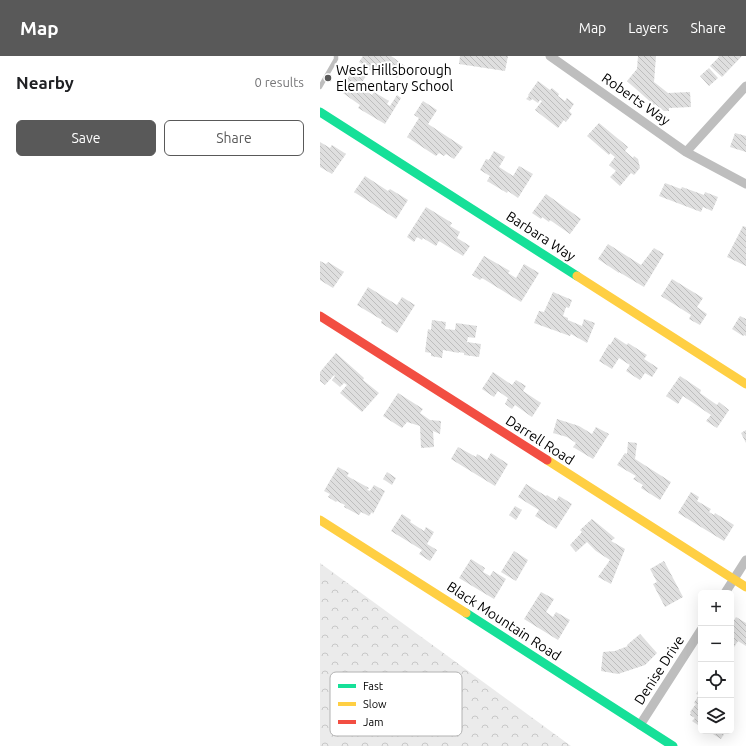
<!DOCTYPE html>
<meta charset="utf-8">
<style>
:root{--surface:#fff;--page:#f2f2f2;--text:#202124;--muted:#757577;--line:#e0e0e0;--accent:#595959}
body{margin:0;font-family:Ubuntu,sans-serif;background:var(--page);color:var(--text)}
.controls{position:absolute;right:12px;bottom:12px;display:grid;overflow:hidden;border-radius:6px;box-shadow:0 4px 16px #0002}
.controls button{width:36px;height:36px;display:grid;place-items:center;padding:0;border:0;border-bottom:1px solid var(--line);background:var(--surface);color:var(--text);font:20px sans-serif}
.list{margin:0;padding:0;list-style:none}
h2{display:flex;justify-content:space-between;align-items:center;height:52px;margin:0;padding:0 16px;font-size:17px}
h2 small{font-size:13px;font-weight:400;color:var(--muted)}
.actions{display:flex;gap:8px;padding:12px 16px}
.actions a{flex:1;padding:9px 0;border:1px solid var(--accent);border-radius:6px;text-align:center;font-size:14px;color:var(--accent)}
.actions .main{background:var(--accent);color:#fff}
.icon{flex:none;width:22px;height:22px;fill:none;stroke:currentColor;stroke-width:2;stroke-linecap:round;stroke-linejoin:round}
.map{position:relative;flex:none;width:426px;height:690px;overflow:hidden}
header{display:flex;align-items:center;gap:24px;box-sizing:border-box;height:56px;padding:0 20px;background:var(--accent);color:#fff}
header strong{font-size:19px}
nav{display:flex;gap:22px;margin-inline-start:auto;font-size:14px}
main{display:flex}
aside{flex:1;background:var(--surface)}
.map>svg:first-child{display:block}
</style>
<header>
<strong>Map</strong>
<nav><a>Map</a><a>Layers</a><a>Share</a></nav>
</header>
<main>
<aside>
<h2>Nearby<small>0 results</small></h2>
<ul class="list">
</ul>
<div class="actions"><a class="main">Save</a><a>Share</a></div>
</aside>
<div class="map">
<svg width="426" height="690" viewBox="0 0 426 690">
<defs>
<pattern id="park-crowns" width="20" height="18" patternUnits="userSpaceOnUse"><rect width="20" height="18" fill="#ebebeb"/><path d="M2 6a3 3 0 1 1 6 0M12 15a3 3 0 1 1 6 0" fill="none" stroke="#c8c8c8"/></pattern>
<pattern id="building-back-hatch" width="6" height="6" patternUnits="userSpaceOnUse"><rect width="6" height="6" fill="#dfdfdf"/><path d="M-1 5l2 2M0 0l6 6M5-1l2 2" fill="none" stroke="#bebebe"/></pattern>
</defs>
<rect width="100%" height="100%" fill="#fff"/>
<path fill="url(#park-crowns)" d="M0 507 251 690H0Z"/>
<path fill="url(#building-back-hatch)" d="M43 0H71L85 10 77 22 61 11 56 18 39 6Z
M140 0H188L185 15 139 8Z
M318 0H336L334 26 348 37 370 36 371 51 349 52V55H344L335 48 334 49 307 25 317 13Z
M398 0H422L402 21 390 10 399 1Z
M34 12 46 20 39 31 52 39 54 36 69 45 67 48 70 50 77 39 81 42 65 68 38 52 40 49 20 35Z
M389 12 398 22 389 30 380 20Z
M218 25 230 34 232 32 239 38 238 40 245 45 247 42 254 48 249 55 252 58 246 66 244 64 238 72 215 54 222 45 220 44 218 47 212 43 210 45 206 43 209 40 208 39Z
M103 45 117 54 108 68 143 91 134 103 126 98 124 100 119 97 116 100 87 81 99 62 94 59Z
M279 67 308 91 305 95 313 102 314 100 318 103 320 112 314 119 311 117 300 130 290 121 296 115 289 109 295 101 290 97 289 99 267 80Z
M415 77 426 80V96L410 91Z
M0 86 10 92 12 89 26 98 12 118 0 111Z
M174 95 185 101 179 111 193 120 199 110 213 118 198 142 188 135 187 137 167 125 170 120 160 114 166 103 169 104Z
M45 120 68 135 70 133 88 144 76 163 34 136Z
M345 127 361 133 362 131 384 139 385 136 398 141 392 155 383 151 381 156 339 140Z
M226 138 261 163 250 178 230 164 229 166 222 161 221 163 212 157Z
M106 151 132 167 130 170 140 176 137 182 150 190 143 200 119 185 116 190 103 182 102 184 97 181 94 186 87 181Z
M423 170 426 171V210L407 201Z
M288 188 321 209 334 192 344 198 324 231 299 216V217L278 203Z
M164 200 190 215 188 217 196 222 204 208 219 217 201 246 162 222 160 224 152 219Z
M0 205 6 208 8 206 24 216 13 232 0 224Z
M352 223 383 242 377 251 387 258 380 269 369 263 371 259 341 240Z
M48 231 77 249 82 241 95 249 77 277 61 267 62 264 37 249Z
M233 236 252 244 249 252 246 251 243 260 248 262V264L262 270 264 263 275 267 267 287 251 278 250 280 214 267 219 255 224 256Z
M420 260 426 263V280L424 279 423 280 412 273Z
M112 264 126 266 125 273 135 274 136 267 157 270 155 282 148 281 147 286 161 288 159 301 144 299V297L139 296V297L123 294 122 302 111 300V297L105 296 108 273 111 274Z
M295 281 307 289 308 287 327 299 324 303 338 312 332 321 325 317 320 324 306 315 310 309 299 302 292 313 279 305 289 288 290 289Z
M16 297 44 322 43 324 59 337 42 356 20 337 27 329 24 327 20 331 12 324 15 320 14 319 5 329 0 325V316Z
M173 316 192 329 196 324 206 330 203 335 221 347 212 361 195 349 192 353 185 348 188 342 178 335 174 341 162 333Z
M360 320 381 334 380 337 397 349 399 346 409 354 397 372 386 365 391 359 363 340 358 348 346 340Z
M78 337 103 353 100 357 110 364 121 365 120 378 113 375 114 391 101 392 100 370 87 366 82 372 63 360Z
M237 363 259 370 272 378 276 371 289 378 273 403 253 391 256 387 247 381 233 377Z
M426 374V387L421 377Z
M308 386 317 387 315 403 351 426 340 444 321 432 323 429 313 423 316 420 297 409 305 397 307 398Z
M138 391 156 401 157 398 167 404 171 397 188 408 175 430 131 403Z
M18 411 29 417 27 420 49 432 47 434 50 435 54 429 65 435 53 458 52 456 49 460 41 456 39 459 24 451 25 449 17 445 16 446 8 441 10 438 4 435Z
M67 416 76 422 72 429 63 423Z
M206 428 226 440 227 439 236 445 239 440 252 448 236 473 215 460 219 454 198 441Z
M371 436 379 441 377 445 391 453 389 456 394 459 395 457 414 469 404 485 358 457Z
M195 450 202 454 196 464 189 459Z
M82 458 91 464 90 466 104 475 106 471 114 476 107 488 117 494 110 505 99 498 102 494 71 475Z
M272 463 295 482 291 485 305 493 291 528 278 521 290 504 276 495 267 486 256 496 250 489 262 476 260 474Z
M194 495 208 504 196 525 181 516Z
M151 503 165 512 163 516 170 520 173 515 186 523 174 543 139 522Z
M344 505 363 541 345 551 333 528 337 526 330 513Z
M221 536 234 543 226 556 233 561 236 556 250 564 238 584 204 563Z
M416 561 426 567V590L418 585 411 596V569Z
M320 578 337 597 325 609 298 618 281 615 283 596 295 595 308 590 307 589Z
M381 631V671L372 665 375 662 370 659 371 657 370 656 376 648 374 647 379 639 376 638Z
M388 675H406L401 683Z"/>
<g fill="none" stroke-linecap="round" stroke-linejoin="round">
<path stroke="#bebebe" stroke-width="4.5" d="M0 31 16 3V0"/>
<path stroke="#bebebe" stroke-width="9" d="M230 0 366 96 426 128
M366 96 426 30
M405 537 426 504
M320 669 381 574"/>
<path stroke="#16e098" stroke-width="9" d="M0 56 257 220
M146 557 353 690"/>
<path stroke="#ffcf43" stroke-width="9" d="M257 220 426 328
M227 404 426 531
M0 464 146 557"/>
<path stroke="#f24e42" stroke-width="9" d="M0 260 227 404"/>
</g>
<circle fill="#595959" stroke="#fff" stroke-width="1.5" cx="8" cy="22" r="4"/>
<g text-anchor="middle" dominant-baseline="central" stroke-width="4" stroke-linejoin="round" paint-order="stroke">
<g font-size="14" fill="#000" stroke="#fff" text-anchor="start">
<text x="16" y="14">West Hillsborough<tspan x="16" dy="16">Elementary School</tspan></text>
</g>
<g font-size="14" fill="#000" stroke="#fff">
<text transform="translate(316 43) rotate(35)">Roberts Way</text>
<text transform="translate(221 180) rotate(33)">Barbara Way</text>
<text transform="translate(220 384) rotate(33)">Darrell Road</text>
<text transform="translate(184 565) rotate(33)">Black Mountain Road</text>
<text transform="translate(339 614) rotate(-57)">Denise Drive</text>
</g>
</g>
<rect x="10" y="616" width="132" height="64" rx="6" fill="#fff" stroke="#b2b2b2" stroke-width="1"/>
<rect x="18" y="628" width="18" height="4" fill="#16e098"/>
<rect x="18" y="646" width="18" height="4" fill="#ffcf43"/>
<rect x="18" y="664" width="18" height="4" fill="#f24e42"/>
<g font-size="11" fill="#000">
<text x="43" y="634">Fast</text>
<text x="43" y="652">Slow</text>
<text x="43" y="670">Jam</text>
</g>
</svg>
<div class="controls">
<button>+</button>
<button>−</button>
<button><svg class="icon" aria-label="locate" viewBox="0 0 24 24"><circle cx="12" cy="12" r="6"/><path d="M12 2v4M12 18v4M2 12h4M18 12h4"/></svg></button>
<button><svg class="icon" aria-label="layers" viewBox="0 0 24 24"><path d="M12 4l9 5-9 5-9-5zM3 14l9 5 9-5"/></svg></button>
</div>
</div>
</main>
